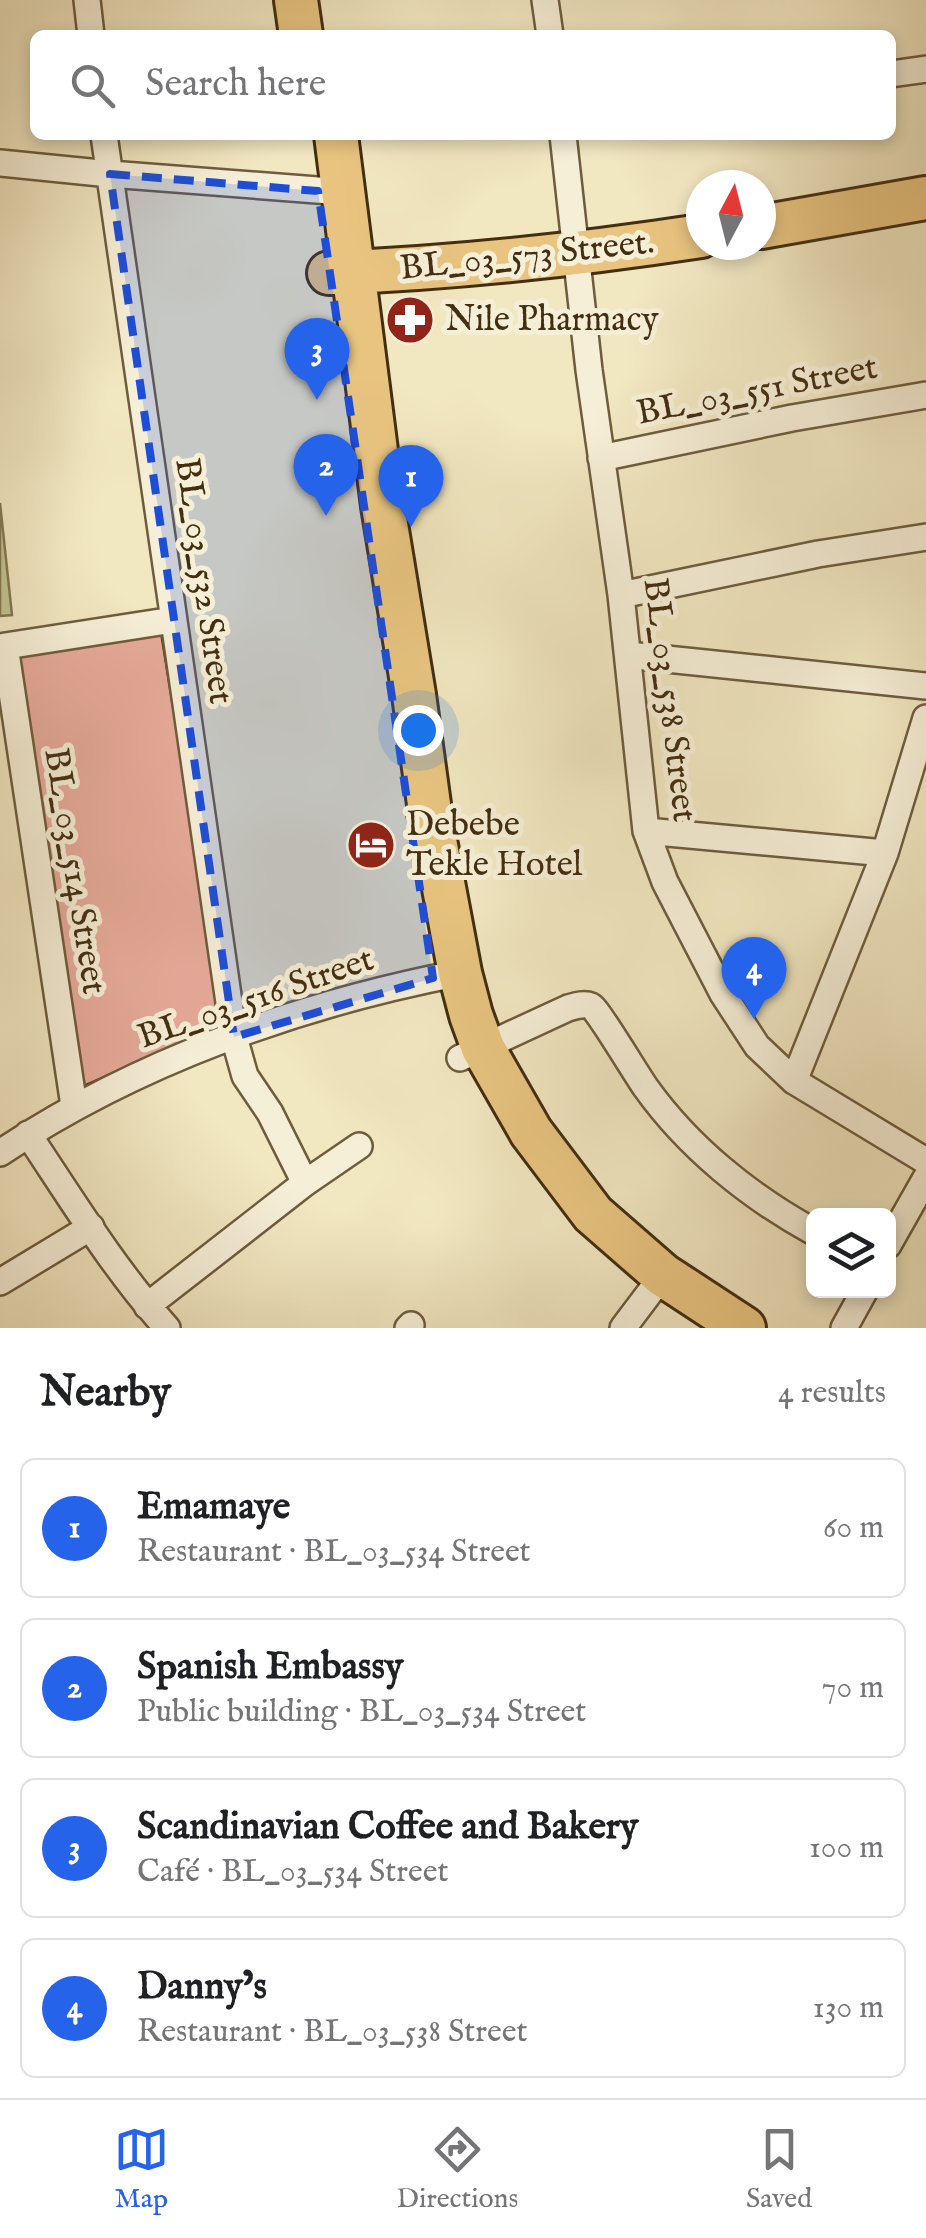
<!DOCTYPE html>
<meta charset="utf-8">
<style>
:root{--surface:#fff;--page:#f6f6f6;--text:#202124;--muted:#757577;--line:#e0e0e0;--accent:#2563eb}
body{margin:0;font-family:"IM FELL English",serif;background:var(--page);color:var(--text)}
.controls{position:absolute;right:30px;bottom:30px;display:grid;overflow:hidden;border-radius:15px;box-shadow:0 5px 15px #0003}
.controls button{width:90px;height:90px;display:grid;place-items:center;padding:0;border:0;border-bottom:2px solid var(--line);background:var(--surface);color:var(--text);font:50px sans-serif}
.compass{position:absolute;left:686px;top:170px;width:90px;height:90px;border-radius:50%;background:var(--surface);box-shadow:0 5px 15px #0003;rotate:7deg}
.you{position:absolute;left:418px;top:730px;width:35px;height:35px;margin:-25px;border:8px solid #fff;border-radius:50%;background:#1a73e8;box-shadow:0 0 0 15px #1a73e833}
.badge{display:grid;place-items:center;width:65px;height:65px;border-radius:50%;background:var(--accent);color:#fff;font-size:32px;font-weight:700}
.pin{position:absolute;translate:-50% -82px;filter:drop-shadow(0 2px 5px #0008)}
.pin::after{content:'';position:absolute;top:52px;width:35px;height:30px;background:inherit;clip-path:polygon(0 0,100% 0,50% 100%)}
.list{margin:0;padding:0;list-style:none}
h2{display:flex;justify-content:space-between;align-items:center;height:130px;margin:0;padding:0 40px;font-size:42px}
h2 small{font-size:32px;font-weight:400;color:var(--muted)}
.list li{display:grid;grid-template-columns:65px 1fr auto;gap:30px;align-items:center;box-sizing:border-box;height:140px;margin:0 20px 20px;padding:0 20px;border:2px solid var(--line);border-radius:15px}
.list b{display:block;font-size:38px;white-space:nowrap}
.list p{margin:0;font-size:32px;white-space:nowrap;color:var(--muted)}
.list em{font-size:32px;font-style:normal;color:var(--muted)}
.icon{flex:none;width:55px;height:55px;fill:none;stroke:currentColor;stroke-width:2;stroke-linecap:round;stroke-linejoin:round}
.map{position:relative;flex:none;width:926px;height:1328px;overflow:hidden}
.search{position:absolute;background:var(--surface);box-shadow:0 5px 15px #0003;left:30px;right:30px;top:30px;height:110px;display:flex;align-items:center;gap:25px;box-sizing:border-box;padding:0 35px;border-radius:15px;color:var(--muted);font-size:38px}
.sheet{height:770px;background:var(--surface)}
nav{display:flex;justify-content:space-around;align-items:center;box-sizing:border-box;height:140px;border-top:2px solid var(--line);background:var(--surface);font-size:28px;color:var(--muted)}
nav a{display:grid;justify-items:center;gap:5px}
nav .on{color:var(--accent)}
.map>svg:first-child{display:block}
</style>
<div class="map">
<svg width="926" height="1328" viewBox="0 0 926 1328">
<rect width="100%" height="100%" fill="#f1e7c1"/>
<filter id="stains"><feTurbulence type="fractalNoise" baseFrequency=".002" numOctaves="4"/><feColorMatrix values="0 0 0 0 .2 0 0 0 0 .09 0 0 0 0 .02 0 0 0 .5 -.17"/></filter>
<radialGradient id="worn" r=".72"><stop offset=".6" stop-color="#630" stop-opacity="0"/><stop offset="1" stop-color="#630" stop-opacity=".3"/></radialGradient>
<path fill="#c1c38e" stroke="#827850" stroke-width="2.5" d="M0 503 12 615 0 616Z"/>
<path fill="#e6aa9a" stroke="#432e11" stroke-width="2.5" d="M161 632 224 1024 75 1090 12 655Z"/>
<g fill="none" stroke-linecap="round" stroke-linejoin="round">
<g stroke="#6e5c3d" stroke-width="30">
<path id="minor" d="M87 0 91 35
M545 0 550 35
M891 74 926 69
M104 135 234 1037 245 1076 270 1113 305 1183
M563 135 589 370 621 595 646 831 665 882 723 994 757 1046 794 1081 926 1161
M0 163 110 174 343 192
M601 458 792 418 926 395
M621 595 818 554 926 537
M5 646 74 1106
M0 647 173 620
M628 655 926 686
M646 831 885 853
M460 1058 568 1008C575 1006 584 1003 591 1006 596 1007 638 1077 646 1088 689 1148 750 1197 814 1232
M794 1081 885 853 926 718
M28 1134C72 1200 114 1269 167 1328
M0 1153C136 1062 300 1004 460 973
M888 1245 926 1178
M0 1282 91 1227
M147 1306 305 1183 359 1146
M408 1328 411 1325
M623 1328 663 1275
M844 1328 865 1290"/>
</g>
<g stroke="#432e11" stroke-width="48">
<path id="primary" d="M296 0 301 35
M336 135 383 506 414 695 431 819 460 973 471 1015 483 1048 531 1132 593 1214 663 1275 744 1328
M761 227 926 198
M329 273C455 268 576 255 701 236"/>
</g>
<use href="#minor" stroke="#f6efd7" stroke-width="25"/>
<use href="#primary" stroke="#e8c480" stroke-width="42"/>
</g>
<path fill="#1d4ed8" fill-opacity="0.2" stroke="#1d4ed8" stroke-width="8" stroke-dasharray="20 12" stroke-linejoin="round" d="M110 174 318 191 433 978 234 1037Z"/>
<defs>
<g id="pharmacy-disc" transform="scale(2.5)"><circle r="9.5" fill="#8f2418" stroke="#f6efd7"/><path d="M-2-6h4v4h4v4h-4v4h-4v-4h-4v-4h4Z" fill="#fff"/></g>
<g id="hotel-disc" transform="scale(2.5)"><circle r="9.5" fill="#8f2418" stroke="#f6efd7"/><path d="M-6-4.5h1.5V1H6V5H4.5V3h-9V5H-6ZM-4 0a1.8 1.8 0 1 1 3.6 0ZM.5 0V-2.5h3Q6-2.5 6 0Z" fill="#fff"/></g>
</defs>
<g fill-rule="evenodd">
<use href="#pharmacy-disc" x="410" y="320"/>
<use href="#hotel-disc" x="371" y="845"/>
</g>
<g text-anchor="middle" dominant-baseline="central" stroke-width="10" stroke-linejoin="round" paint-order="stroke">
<g font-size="35" fill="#432e11" stroke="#f6efd7">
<text transform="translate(527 256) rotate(-6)">BL_03_573 Street.</text>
<text transform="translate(757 391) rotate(-11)">BL_03_551 Street</text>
<text transform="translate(203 581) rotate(82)">BL_03_532 Street</text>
<text transform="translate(669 700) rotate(83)">BL_03_538 Street</text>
<text transform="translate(74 871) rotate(81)">BL_03_514 Street</text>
<text transform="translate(256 999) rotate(-19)">BL_03_516 Street</text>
</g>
<g font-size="35" fill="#432e11" stroke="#f6efd7" text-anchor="start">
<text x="445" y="320">Nile Pharmacy</text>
<text x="406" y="825">Debebe<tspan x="406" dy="40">Tekle Hotel</tspan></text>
</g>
</g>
<rect width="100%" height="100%" filter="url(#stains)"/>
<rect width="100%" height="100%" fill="url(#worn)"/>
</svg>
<div class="controls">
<button><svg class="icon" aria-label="layers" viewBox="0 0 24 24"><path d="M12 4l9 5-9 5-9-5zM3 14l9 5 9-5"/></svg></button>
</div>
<svg class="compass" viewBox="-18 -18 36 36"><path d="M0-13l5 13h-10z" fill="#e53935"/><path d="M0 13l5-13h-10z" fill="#757577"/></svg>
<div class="you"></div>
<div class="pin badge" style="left:411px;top:527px">1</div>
<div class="pin badge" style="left:326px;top:516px">2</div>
<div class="pin badge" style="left:317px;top:400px">3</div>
<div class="pin badge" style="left:754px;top:1019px">4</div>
<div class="search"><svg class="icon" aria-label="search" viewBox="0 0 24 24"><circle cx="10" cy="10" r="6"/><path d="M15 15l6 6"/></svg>Search here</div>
</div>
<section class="sheet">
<h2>Nearby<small>4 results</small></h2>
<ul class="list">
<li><span class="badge">1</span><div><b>Emamaye</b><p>Restaurant · BL_03_534 Street</p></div><em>60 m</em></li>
<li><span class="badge">2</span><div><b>Spanish Embassy</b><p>Public building · BL_03_534 Street</p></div><em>70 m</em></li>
<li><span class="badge">3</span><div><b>Scandinavian Coffee and Bakery</b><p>Café · BL_03_534 Street</p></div><em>100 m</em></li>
<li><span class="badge">4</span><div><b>Danny’s</b><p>Restaurant · BL_03_538 Street</p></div><em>130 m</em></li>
</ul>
</section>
<nav>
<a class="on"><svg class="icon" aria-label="map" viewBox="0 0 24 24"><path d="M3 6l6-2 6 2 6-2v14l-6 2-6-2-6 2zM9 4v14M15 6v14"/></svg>Map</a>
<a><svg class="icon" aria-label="directions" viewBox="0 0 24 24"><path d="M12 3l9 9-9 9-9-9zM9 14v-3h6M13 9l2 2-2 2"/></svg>Directions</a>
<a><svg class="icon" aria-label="saved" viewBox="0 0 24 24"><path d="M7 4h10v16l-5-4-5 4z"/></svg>Saved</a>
</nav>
